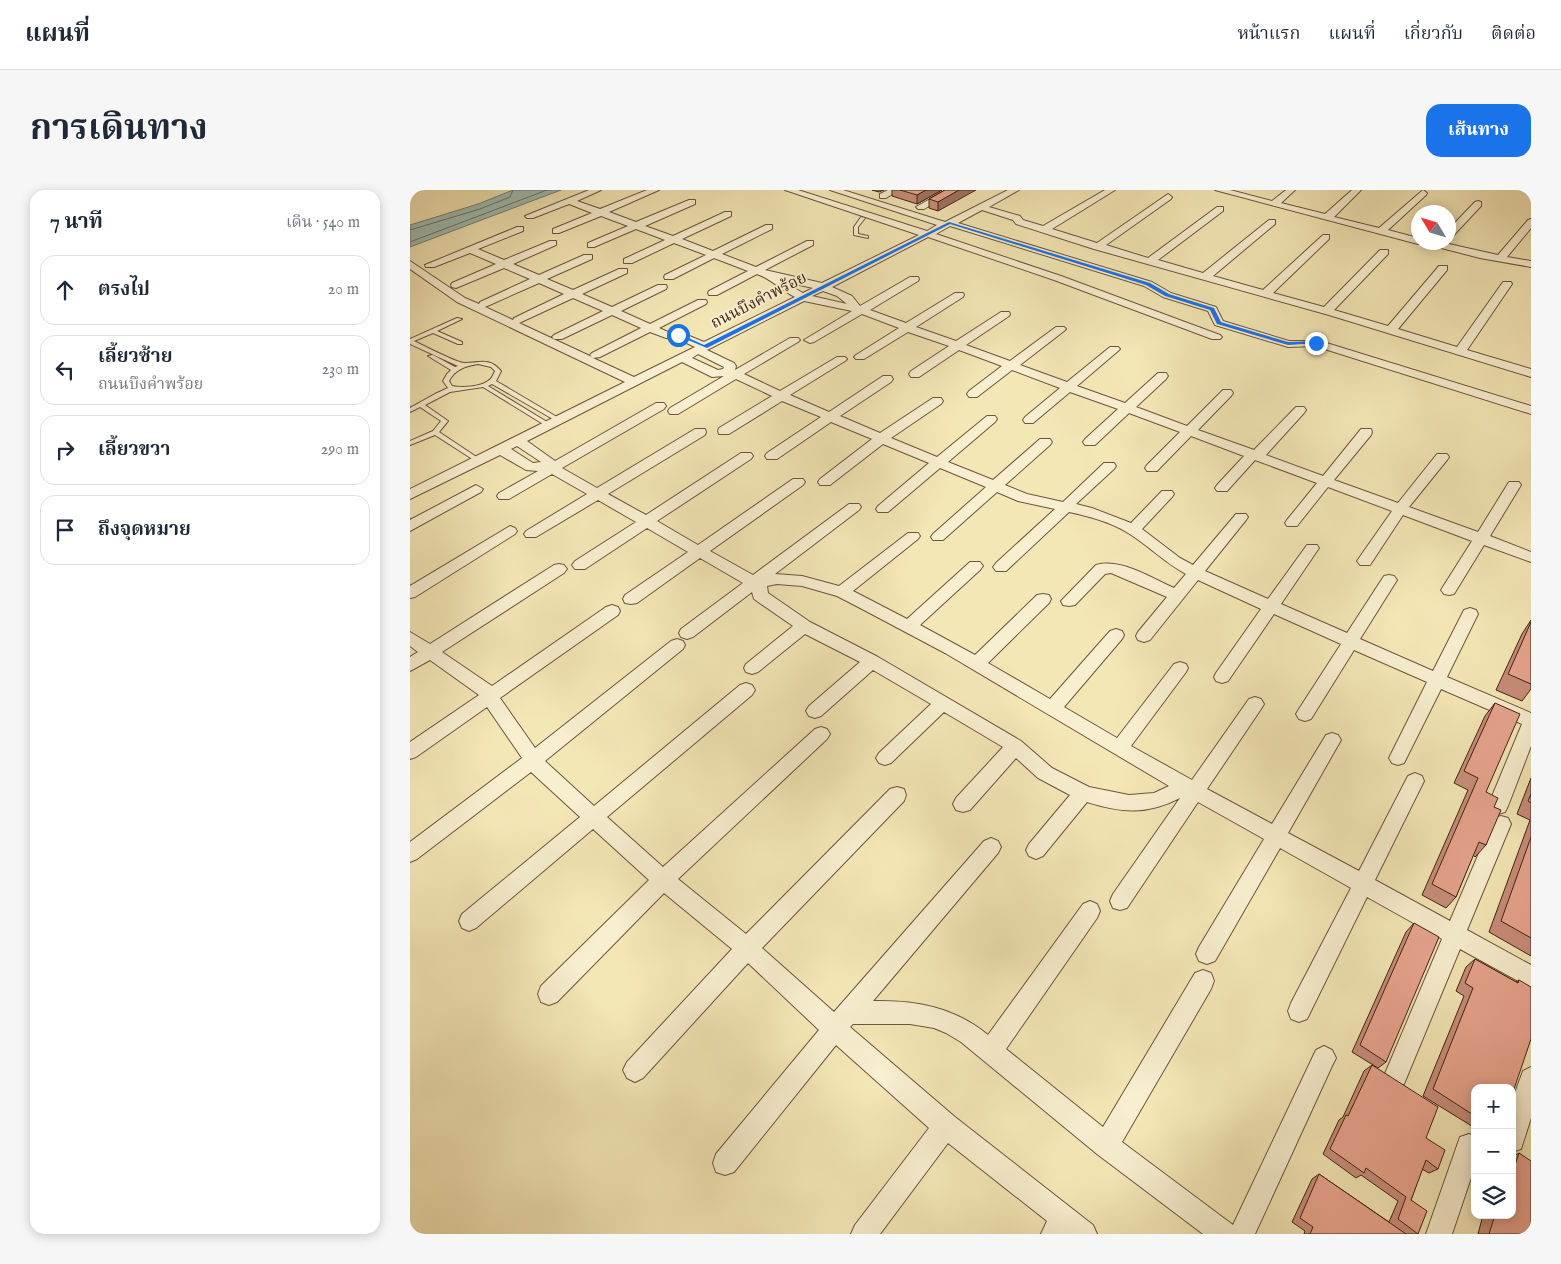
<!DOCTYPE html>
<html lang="th">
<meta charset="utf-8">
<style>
:root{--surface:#fff;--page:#f6f6f7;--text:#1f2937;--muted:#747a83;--line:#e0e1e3;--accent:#1a73e8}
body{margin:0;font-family:"IM FELL English","Noto Serif Thai",serif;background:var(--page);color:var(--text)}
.controls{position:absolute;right:15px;bottom:15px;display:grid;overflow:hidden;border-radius:10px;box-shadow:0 2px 12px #0003}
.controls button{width:45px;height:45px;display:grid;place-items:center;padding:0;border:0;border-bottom:1px solid var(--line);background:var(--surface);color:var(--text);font:25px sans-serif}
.compass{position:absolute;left:1001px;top:15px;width:45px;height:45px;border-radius:50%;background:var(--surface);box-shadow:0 2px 12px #0003;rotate:308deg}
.stop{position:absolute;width:15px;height:15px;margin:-11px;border:4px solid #1a73e8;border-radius:50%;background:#fff}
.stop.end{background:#1a73e8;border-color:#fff;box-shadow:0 1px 5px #0008}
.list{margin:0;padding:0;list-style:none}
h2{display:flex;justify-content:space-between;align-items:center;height:65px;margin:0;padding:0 20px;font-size:21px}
h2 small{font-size:16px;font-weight:400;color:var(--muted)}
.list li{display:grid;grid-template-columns:32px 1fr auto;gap:15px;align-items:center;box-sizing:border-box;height:70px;margin:0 10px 10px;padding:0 10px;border:1px solid var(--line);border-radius:15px}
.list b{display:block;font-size:19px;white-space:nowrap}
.list p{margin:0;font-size:16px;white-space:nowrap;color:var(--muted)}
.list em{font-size:16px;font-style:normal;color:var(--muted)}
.icon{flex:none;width:28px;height:28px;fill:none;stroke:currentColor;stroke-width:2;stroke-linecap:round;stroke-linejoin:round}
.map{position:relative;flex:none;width:1121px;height:1044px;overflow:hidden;border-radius:15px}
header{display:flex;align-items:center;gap:30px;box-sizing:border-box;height:70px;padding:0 25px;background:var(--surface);border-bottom:1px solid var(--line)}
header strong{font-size:24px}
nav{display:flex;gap:28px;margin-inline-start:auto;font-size:18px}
.intro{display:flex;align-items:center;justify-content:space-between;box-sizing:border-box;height:120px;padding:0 30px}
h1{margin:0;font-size:35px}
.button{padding:12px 22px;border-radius:15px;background:var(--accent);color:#fff;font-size:18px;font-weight:700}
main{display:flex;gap:30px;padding:0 30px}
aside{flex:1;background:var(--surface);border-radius:15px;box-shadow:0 2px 12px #0003}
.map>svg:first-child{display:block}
</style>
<header>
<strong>แผนที่</strong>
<nav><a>หน้าแรก</a><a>แผนที่</a><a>เกี่ยวกับ</a><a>ติดต่อ</a></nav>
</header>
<div class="intro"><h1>การเดินทาง</h1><a class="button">เส้นทาง</a></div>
<main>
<aside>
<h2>7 นาที<small>เดิน · 540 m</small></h2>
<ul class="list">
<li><svg class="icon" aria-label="ahead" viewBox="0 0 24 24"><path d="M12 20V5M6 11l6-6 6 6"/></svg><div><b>ตรงไป</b></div><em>20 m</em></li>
<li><svg class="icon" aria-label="left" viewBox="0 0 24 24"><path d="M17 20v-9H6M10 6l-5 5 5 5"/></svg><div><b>เลี้ยวซ้าย</b><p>ถนนบึงคำพร้อย</p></div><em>230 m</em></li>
<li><svg class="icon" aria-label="right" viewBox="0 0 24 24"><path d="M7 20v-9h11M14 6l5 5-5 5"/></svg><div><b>เลี้ยวขวา</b></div><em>290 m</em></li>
<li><svg class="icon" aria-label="arrive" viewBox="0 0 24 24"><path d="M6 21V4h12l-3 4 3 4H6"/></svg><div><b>ถึงจุดหมาย</b></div></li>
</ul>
</aside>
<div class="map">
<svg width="1121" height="1044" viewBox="0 0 1121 1044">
<rect width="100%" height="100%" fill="#f4e7b6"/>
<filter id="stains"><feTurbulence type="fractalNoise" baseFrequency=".004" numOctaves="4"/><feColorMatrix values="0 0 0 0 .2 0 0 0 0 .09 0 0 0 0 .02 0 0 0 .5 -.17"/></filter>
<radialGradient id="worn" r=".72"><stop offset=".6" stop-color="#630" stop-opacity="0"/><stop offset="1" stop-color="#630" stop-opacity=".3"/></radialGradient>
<path fill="#9ebeb5" stroke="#788174" d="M103 0H151L0 57V35L68 14Z"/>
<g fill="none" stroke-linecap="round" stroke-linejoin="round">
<path stroke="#6f7264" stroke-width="1" d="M0 40 70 19 100 7 103 0
M0 52 137 0"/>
<g stroke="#6d563c" stroke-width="2">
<path id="lane" d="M451 27 455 28 448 37V44L458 46V48L444 45V37Z
M47 128 52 129 27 141 52 152V154H48L23 143 4 151C12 155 49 174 55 173 70 173 79 167 91 181L86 191 152 230V232H148L82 194 78 196 142 235V237H138L73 197 40 202 15 215 38 231 29 242 71 270V272H67L25 245 0 255V251L23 241 31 231 10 217 0 222V218L25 204 38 198 33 191 37 184 41 180 18 166 23 165 45 177 48 176 0 154V149ZM68 174 81 177 85 181C83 185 82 189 78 191 70 197 52 198 42 196L39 191C45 179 56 176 68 174Z"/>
</g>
<g stroke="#6d563c" stroke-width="2">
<path id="street" d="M179 0H191L167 11 190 19 237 0H249L199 22 226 32 279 10H285V14L235 36 263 46 315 22H321V26L272 49 303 61 356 35H362V39L312 64 346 77 397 51H403V55L355 80 412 93 509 45 375 0H388L517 41 527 35 420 0H433L535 32 598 0H609L579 17 610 26 613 30 633 36 695 0H705L642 39 687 53 758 4 762 7 761 9 696 55 738 68 807 17H813V21L748 70 793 83 859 30H865V34L803 86 853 100 913 45H919V49L863 103 914 117 970 60H978V64L924 120 978 136 1029 76H1037V80L988 139 1047 157 1093 92H1101L1102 94 1057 160 1121 179V187L919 125 684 59 606 34 603 30 572 20 548 33 742 92 761 103 806 117 813 131 879 151H910L1121 216V224L905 156 878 157 805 135 798 121 753 107 734 96 540 36 526 44 651 86 810 145 812 147 810 149H802L644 90 518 47 422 97 442 106 450 116 500 87H508L509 89 508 91 460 120 496 133 545 103H553L554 105 553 107 506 137 546 151 591 122H599L600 124 599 126 556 155 600 171 646 137H654L656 139 654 141 610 175 657 192 700 157H708L710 159 708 161 667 196 715 213 748 183H756L758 186 756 189 726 217 777 236 813 200H821L823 203 821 206 788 240 844 260 886 217H894L896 220 894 223 856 265 913 286 951 239H961L962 242 961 245 924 290 988 313 1027 264H1037L1039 267 1037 270 999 317 1068 342 1099 292H1109L1111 295 1080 346 1121 362V372L1074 355 1044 404 1039 405 1034 404 1031 400 1062 351 993 325 960 375H950L947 371 982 321 918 297 887 336H877L875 333 877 330 907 293 845 270 817 301H807L805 298 807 295 834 266 781 246 747 281H737L735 278 737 275 770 242 719 223 685 255H675L673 252 675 249 708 219 660 202 623 233H615L613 230 615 227 650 198 602 180 567 207H559L557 204 559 201 592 176 549 160 509 187H501L499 184 501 181 539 156 498 142 454 169H446L444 167 446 165 489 138 452 124 404 152 400 153 394 150 442 121 394 111 297 160 324 173 326 176 325 180 380 148H388L390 150 388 152 334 184 370 201 427 167H435L437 169 435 171 380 205 419 222 473 186H481L483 189 481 192 430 226 470 243 523 208H531L533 211 531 214 481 248 527 267 577 226H585L587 229 585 232 538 272 583 290 630 249H640L642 252 640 255 595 295 617 304 653 312 694 273H704L706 276 704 279 666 314 682 318 721 333 752 301H762L764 304 762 307 732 339 770 368 783 375 826 324H836L838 327 836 330 795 381 858 409 897 355H907L909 358 871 414 937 443 974 386 979 385 984 386 987 390 950 449 1023 481 1054 420 1060 418 1066 420 1068 424 1037 487 1121 523V556L1098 616 1095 622 1088 624 1081 622 1078 616 1112 534 1031 499 994 573 988 575 982 573 979 568 1017 492 944 460 901 529 895 531 889 529 886 524 889 519 931 454 864 424 818 491 812 493 806 491 804 487 806 483 851 419 788 390 740 450 734 452 728 450 726 446 728 442 757 407 701 383 695 384 665 415 659 416 653 415 651 411 686 375C711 368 741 388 764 398L776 384C755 373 738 355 718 343 701 332 678 326 659 322L596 381H586L583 377 586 373 645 319 608 311 587 302 533 350H523L521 347 523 344 576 297 530 278 478 322H468L466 319 468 316 519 273 473 254 420 295H410L408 292 410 289 462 249 421 232 367 269H357L355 266 357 263 411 227 372 211 319 244H309L308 241 309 238 362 206 326 189 268 224H260L258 221 260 218 314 186 302 187 272 172 117 251 145 271 246 213H254L256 216 254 219 152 278 187 298 285 239H295L296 242 295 245 198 304 236 325 331 263H341L343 266 341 269 247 331 288 355 383 289H393L395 292 393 295 300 361 343 385 439 314H449L451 317 449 320 365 384 392 386 429 396 498 343H508L510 346 508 349 443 401 497 429 560 372H570L573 376 570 380 510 435 565 465 627 405 633 404 639 405 641 409 639 413 578 473 640 509 700 441 706 439 712 441 714 445 712 449 654 517 707 548 764 474 770 472 776 474 778 478 776 482 721 556 782 590 839 509 845 507 851 509 854 514 851 519 797 599 862 634 916 545 922 543 928 545 931 550 878 643 949 681 998 586 1005 583 1012 586 1014 591 965 690 1040 731 1084 628 1091 626 1098 628 1101 634 1057 740 1121 775V798L1050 759 994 894 986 898 978 894 974 886 1032 749 957 707 897 829 889 832 881 829 878 821 881 813 941 698 870 658 805 771 797 774 789 771 786 764 789 757 854 649 788 612 717 718 710 720 703 718 700 711 703 704 770 608C737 625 712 623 677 612L633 666 626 669 619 666 616 660 619 654 660 605 628 588 606 568 560 620 553 622 546 620 543 614 546 608 593 557 534 522 481 573 475 575 469 573 466 568 469 563 521 514 463 480 411 526 405 528 399 526 396 521 399 516 450 472 395 444 348 482 342 484 336 482 334 478 336 474 383 436 344 409 342 402 283 447 277 449 271 447 269 443 271 439 333 393 290 368 227 413 221 414 215 413 213 409 215 405 278 362 237 338 175 379H165L162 375 165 371 226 332 188 310 126 347H116L114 344 116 341 177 304 142 284 99 309H89L87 306 89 303 128 281 116 280 90 265 0 309V299L215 192 47 112 0 79V71L55 108 69 114 70 112 120 89 94 78 46 98 42 97 41 95 42 93 86 74 60 63 24 77H16L15 75 107 37H113V41L68 59 94 70 140 51H146V55L103 74 129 85 174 65H182V69L137 89 163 100 209 79H217V83L172 104 202 117 248 95H256L257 97 256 99 211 121 240 134 288 110H296L297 112 296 114 249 138 258 142 272 143 294 152 385 107C371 100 361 89 347 84L307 105H299L298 103 299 101 338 81 304 68 263 89H255L254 87 255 85 296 65 264 53 222 73H214V69L255 50 226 39 184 57H178V53L218 36 191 26 149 43H143V39L182 23 159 14 123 28H117L115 26ZM372 91 403 98 393 103ZM129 93 154 104 104 128 103 130 75 117ZM413 101 427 106 437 114 402 106ZM163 108 193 121 144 145 142 147 144 149H152L202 125 231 138 182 163 180 165 182 167 109 133ZM240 142 256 148H266L285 157 224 187 183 168 190 167ZM288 164 314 177 313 179 308 180 282 168ZM107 256 131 272 123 273 101 259ZM367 394 392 396 427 406 454 420 535 463 759 596 744 603 719 605 679 597 642 578 611 551 468 467 400 432 358 403 357 396Z
M478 0H489L476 8H470V4Z
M536 0H547L514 19H508L506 17Z
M805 0H820L862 11 876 0H885L871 13 915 24 942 0H951L924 27 969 38 1013 0 1017 3 1016 5 978 40 1008 48V52H1030L1088 65 1118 30 1121 29V38L1097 67 1121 71V77L1070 68 1012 53 1008 54Z
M1068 11 1071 12V16L1041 48 1038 49V40L1065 12Z
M66 295 73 299 71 302 0 341V330Z
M100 336 105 338 107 341 105 344 5 407 0 408V396Z
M149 374 154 375 157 379 154 383 32 462 82 496 196 417 202 415 208 417 210 421 208 425 90 508 125 558 261 451 267 449 273 451 275 455 273 459 135 571 184 616 330 495 336 493 342 495 345 500 342 505 197 627 253 677 405 539 411 537 417 539 420 544 417 549 268 689 336 744 480 599 487 597 494 599 496 605 494 611 352 758 424 822 574 651 581 648 588 651 591 657 588 663 463 811C506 810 544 817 578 845L673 714 680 711 687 714 690 721 687 728 596 859 693 937 785 783 793 780 801 783 804 791 801 799 712 952 823 1035 906 860 914 856 922 860 926 868 922 876 845 1044H793L687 964 551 852 536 843 524 838 500 834H443L440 837 545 927 683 1035 687 1044H631L637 1031 538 953 470 1044H441L445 1035 519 938 426 855 324 982 315 985 306 982 303 973 306 964 409 840 338 773 233 888 225 892 217 888 213 880 217 872 322 759 254 703 147 812 139 815 131 812 128 804 131 796 239 690 183 639 66 738 59 741 52 738 49 731 52 724 170 627 121 582 7 669 0 672V652L112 568 77 517 6 567 0 569V552L69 505 20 470 0 481V467L8 462 0 456V442L20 454 144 375Z
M1121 877V928L1111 959 1102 962V911L1113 881Z
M1059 944 1065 946V976L1042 1044H1016L1050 947Z"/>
</g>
<use href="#lane" fill="#f8efd0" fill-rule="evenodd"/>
<use href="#street" fill="#f8efd0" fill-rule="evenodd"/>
</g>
<path fill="#c88d7a" stroke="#402513" d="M462 0H474L469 2Z
M482 0H532L507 14 482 6Z
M535 0 528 21 519 18V9Z
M1121 430V499L1112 511 1086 500 1112 444Z
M1085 513 1076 602 1084 617 1076 655 1065 667 1063 665 1046 707 1036 718 1012 705 1058 600 1044 593 1075 526Z
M1121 588V766L1079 742 1120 630 1107 624Z
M1004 733 976 872 968 878 942 862 996 742Z
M1065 769 1106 792 1109 790 1065 898V938L1013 906 1054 806 1046 801 1056 777Z
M962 875 1016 948 1028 979 1019 983 1012 979 1001 1010 1008 1044H894L895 1041 882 1032 902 989 909 984 979 1032 988 1011 951 985 946 988 913 964 929 930 933 927 954 881Z
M1109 963 1121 1044H1068L1073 1025H1102V967Z
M1065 1002V1013L1062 1011Z"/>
<path fill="#a27363" stroke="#402513" d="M516 0H532L507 14V5Z
M549 0H566L528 21V12Z"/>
<path fill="#e8a48e" stroke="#402513" d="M490 0H516L507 5Z
M535 0H549L528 12 519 9Z
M1121 432V494L1098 484Z
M1085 513 1110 524 1076 602 1088 608 1084 617 1091 620 1076 655 1069 652 1046 707 1022 694 1068 588 1054 581Z
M1121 604V613L1118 611Z
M1121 647V748L1091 731Z
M1004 733 1029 747 976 872 950 855Z
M1065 769 1108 793 1109 790 1121 797V849L1102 905V898H1065V926L1023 899 1063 798 1055 793Z
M962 875 1028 917 1016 948 1035 960 1028 979 1016 970 1001 1010 1017 1021 1008 1044 988 1029 996 1007 956 978 954 983 920 959 936 925 938 926Z
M1109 963 1121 971V1044H1079L1085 1025H1102V984Z
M909 984 996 1044H900L903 1037 890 1028Z"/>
<path fill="#1a73e8" d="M539 32 740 93 759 104 804 118 811 132 878 152 906 151 909 153 878 155 807 134 800 120 755 106 736 95 540 34 297 158 266 145 270 144 294 155Z"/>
<g text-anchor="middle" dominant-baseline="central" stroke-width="4" stroke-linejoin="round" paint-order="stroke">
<g font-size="16" fill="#402513" stroke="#f8efd0">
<text transform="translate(349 111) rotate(-27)">ถนนบึงคำพร้อย</text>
</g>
</g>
<rect width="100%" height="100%" filter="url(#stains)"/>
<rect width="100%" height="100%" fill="url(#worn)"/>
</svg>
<div class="controls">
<button>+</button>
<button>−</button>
<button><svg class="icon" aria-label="layers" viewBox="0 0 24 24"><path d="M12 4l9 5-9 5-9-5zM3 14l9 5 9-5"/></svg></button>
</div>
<svg class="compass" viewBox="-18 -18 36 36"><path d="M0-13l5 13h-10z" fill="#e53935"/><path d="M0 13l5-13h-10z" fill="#747a83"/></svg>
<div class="stop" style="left:268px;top:145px"></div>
<div class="stop end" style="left:906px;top:153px"></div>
</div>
</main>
